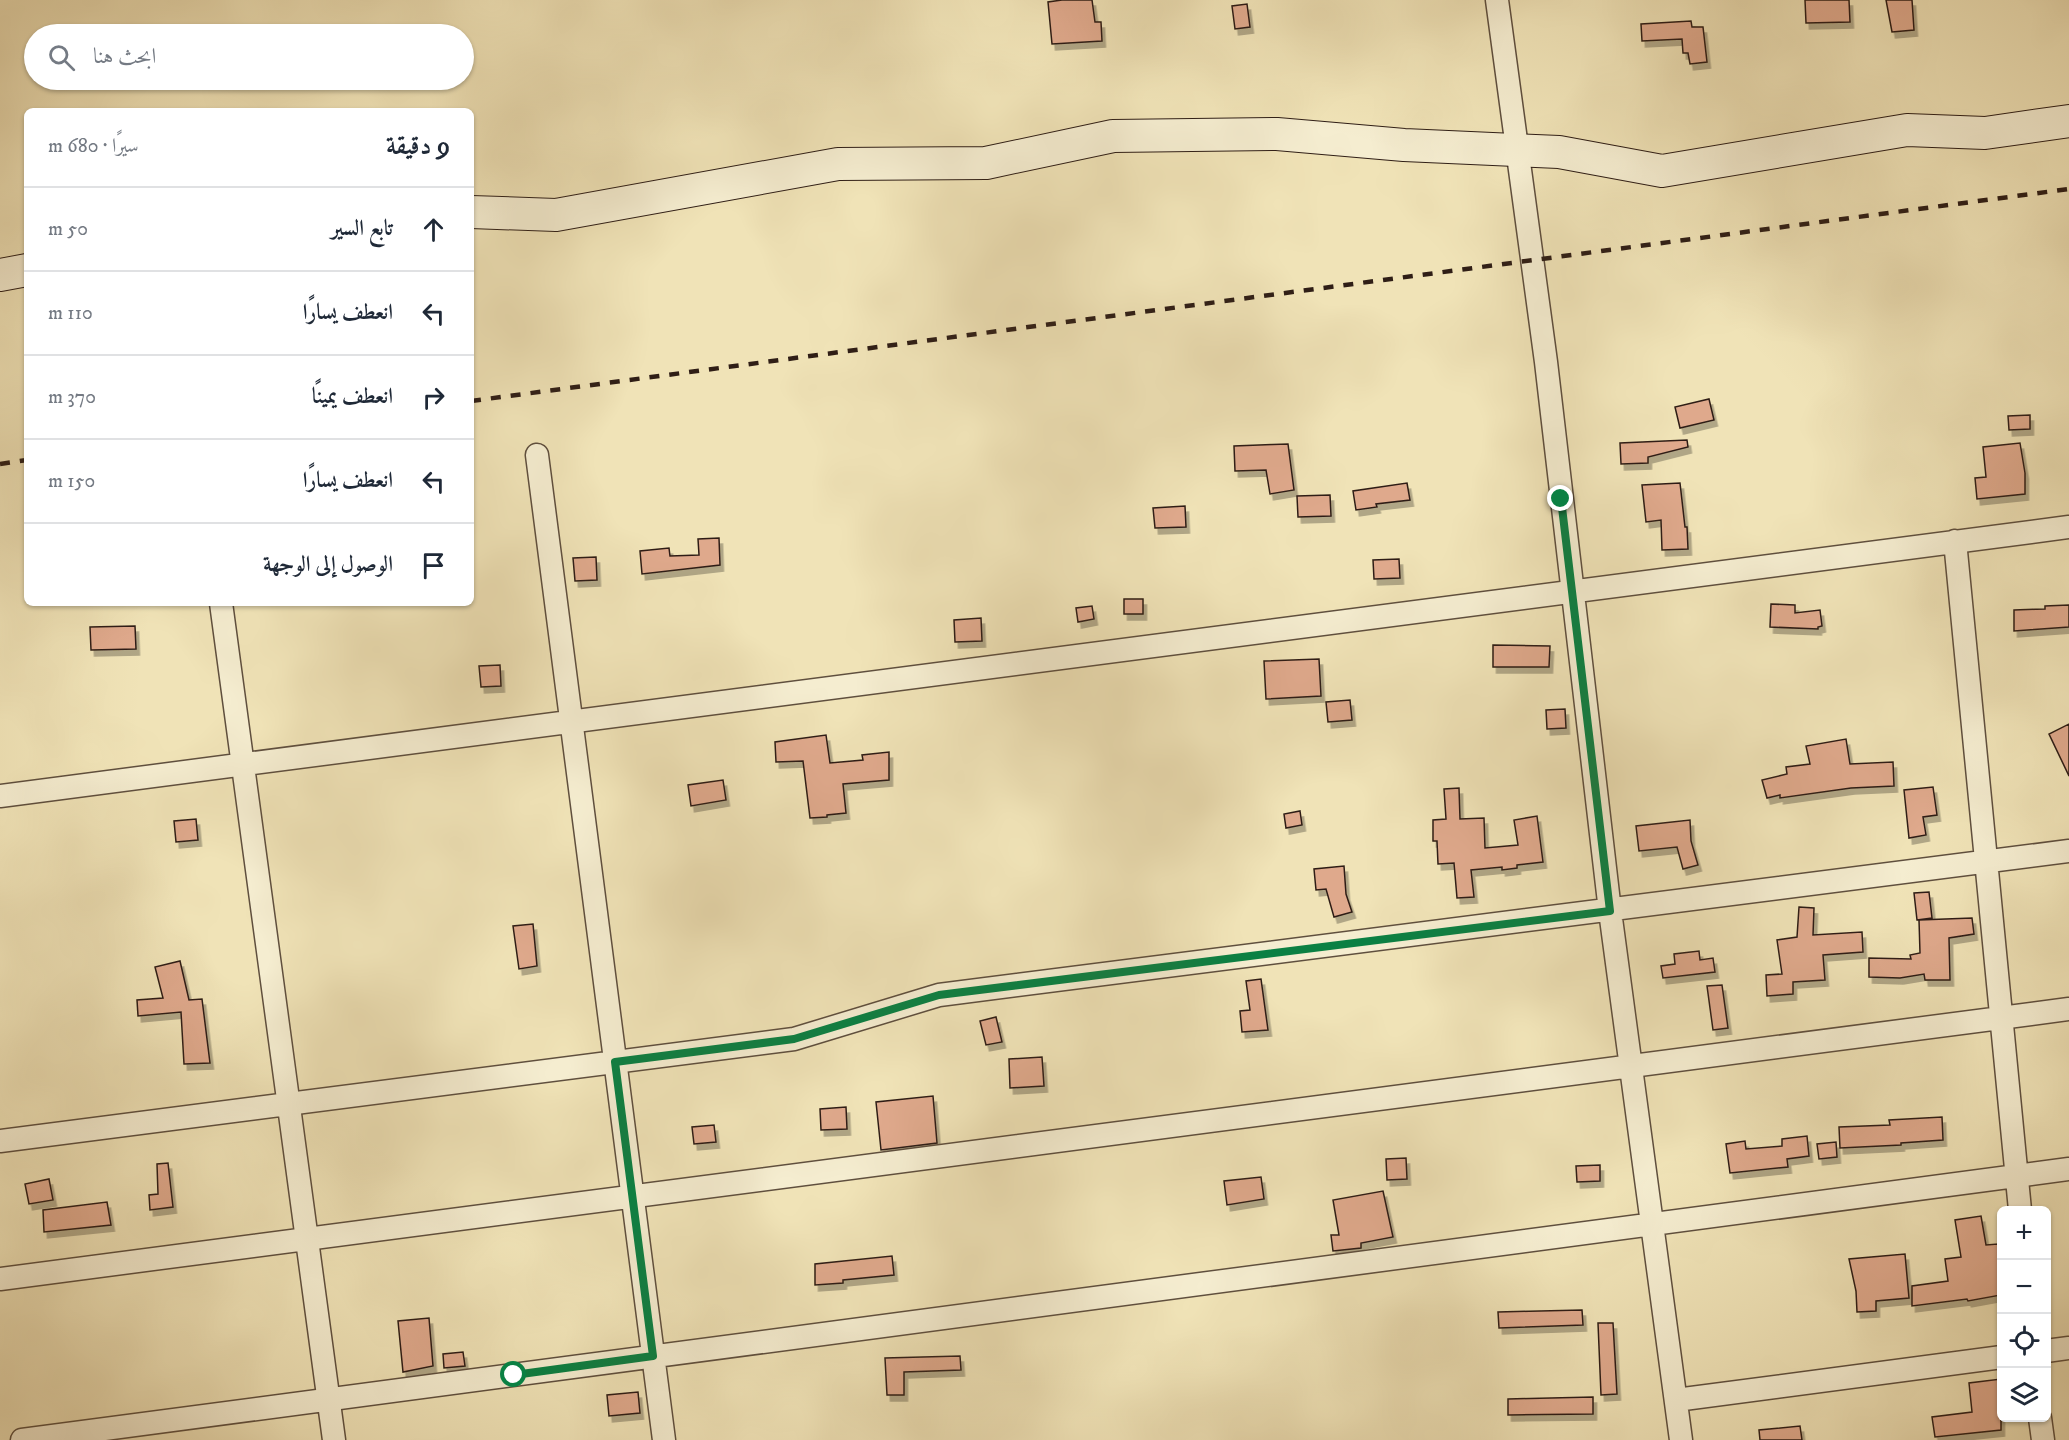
<!DOCTYPE html>
<html lang="ar">
<meta charset="utf-8">
<style>
:root{--surface:#fff;--page:#f6f6f7;--text:#1f2937;--muted:#747a83;--line:#e0e1e3}
body{margin:0;font-family:"IM FELL DW Pica",Amiri,serif;background:var(--page);color:var(--text);direction:rtl}
.controls{position:absolute;right:18px;bottom:18px;display:grid;overflow:hidden;border-radius:9px;box-shadow:0 2px 4px #0004}
.controls button{width:54px;height:54px;display:grid;place-items:center;padding:0;border:0;border-bottom:2px solid var(--line);background:var(--surface);color:var(--text);font:30px sans-serif}
.stop{position:absolute;width:18px;height:18px;margin:-14px;border:4px solid #0b8043;border-radius:50%;background:#fff}
.stop.end{background:#0b8043;border-color:#fff;box-shadow:0 2px 6px #0008}
.list{margin:0;padding:0;list-style:none}
h2{display:flex;justify-content:space-between;align-items:center;height:78px;margin:0;padding:0 24px;font-size:26px}
h2 small{font-size:20px;font-weight:400;color:var(--muted)}
.list li{display:grid;grid-template-columns:39px 1fr auto;gap:18px;align-items:center;box-sizing:border-box;height:84px;padding:0 24px;border-top:2px solid var(--line)}
.list b{display:block;font-size:22px;white-space:nowrap}
.list em{font-size:20px;font-style:normal;color:var(--muted)}
.icon{flex:none;width:33px;height:33px;fill:none;stroke:currentColor;stroke-width:2;stroke-linecap:round;stroke-linejoin:round}
.map{position:relative;flex:none;width:2069px;height:1440px;overflow:hidden;direction:ltr}
.search{position:absolute;background:var(--surface);box-shadow:0 2px 4px #0004;left:24px;top:24px;width:450px;height:66px;display:flex;align-items:center;gap:15px;box-sizing:border-box;padding:0 21px;border-radius:33px;color:var(--muted);font-size:22px}
.panel{position:absolute;background:var(--surface);box-shadow:0 2px 4px #0004;left:24px;top:108px;width:450px;height:498px;border-radius:9px;direction:rtl}
.map>svg:first-child{display:block}
</style>
<div class="map">
<svg width="2069" height="1440" viewBox="0 0 2069 1440">
<defs>
<filter id="shadow"><feDropShadow dx="3.5" dy="6" stdDeviation="0" flood-color="#0004"/></filter>
</defs>
<rect width="100%" height="100%" fill="#f0e3b7"/>
<filter id="stains"><feTurbulence type="fractalNoise" baseFrequency=".00333" numOctaves="4"/><feColorMatrix values="0 0 0 0 .2 0 0 0 0 .09 0 0 0 0 .02 0 0 0 .5 -.17"/></filter>
<radialGradient id="worn" r=".72"><stop offset=".6" stop-color="#630" stop-opacity="0"/><stop offset="1" stop-color="#630" stop-opacity=".3"/></radialGradient>
<path fill="#dfa98c" stroke="#2f1e16" stroke-width="1.5" filter="url(#shadow)" d="M1062 0H1092L1095 22H1101L1102 41 1052 44 1048 2Z
M1805 0H1849L1850 22 1806 23Z
M1886 0H1912L1914 30 1892 32Z
M1247 4 1250 27 1235 29 1232 6Z
M1691 21 1692 27H1703L1707 62 1690 64 1688 53H1683L1682 39 1642 41 1641 24Z
M1709 399 1714 420 1680 428 1675 407Z
M2030 415V429L2009 430 2008 416Z
M1687 440 1688 447 1648 457V463L1621 464 1620 443Z
M2020 443 2025 473V494L1977 499 1975 478 1986 477 1983 447Z
M1288 444 1294 490 1270 494 1266 470 1235 471 1234 446Z
M1407 483 1410 500 1376 504 1377 507 1356 510 1353 491Z
M1680 483 1685 527H1687L1688 549 1662 550 1661 520 1646 522 1642 485Z
M1330 495 1331 516 1298 517 1297 496Z
M1185 506 1186 527 1155 528 1153 508Z
M719 538 720 565 642 574 640 551 669 548 670 556 699 555 698 539Z
M596 557 597 580 575 581 573 558Z
M1399 559 1400 578 1374 579 1373 560Z
M1124 599H1143V614H1124Z
M1771 604 1795 605V613L1820 610 1822 626 1818 627V629L1770 627Z
M2069 605V627L2014 631V610L2045 609V606Z
M1092 606 1094 619 1078 622 1076 608Z
M981 618 982 641 955 642 954 620Z
M135 626 136 649 91 650 90 627Z
M1493 645 1550 646 1549 667H1493Z
M1319 659 1321 696 1266 699 1264 661Z
M500 665 501 686 481 687 479 666Z
M1350 700 1352 720 1328 722 1326 702Z
M1565 709 1566 728 1547 729 1546 710Z
M2069 724V776L2049 734Z
M826 735 830 763 863 760 862 755 889 752V780L843 784 846 813 827 815V817L810 818 803 761 776 762 775 742Z
M1846 739 1850 764 1893 762 1894 786 1851 788 1780 798V795L1767 798 1762 780 1787 774 1786 767 1810 764 1806 746Z
M723 780 726 800 691 806 688 785Z
M1933 787 1937 815 1923 817 1926 835 1909 838 1904 790Z
M1459 788 1460 819 1484 818 1485 848 1518 845 1514 820 1537 816 1543 862 1517 865V868L1502 870V867L1471 870 1474 897 1457 898 1454 863 1438 864 1437 841H1433V820L1446 819 1444 789Z
M1300 811 1302 825 1286 828 1284 814Z
M196 819 198 840 176 842 174 821Z
M1690 820 1691 841 1698 865 1683 869 1677 847 1639 851 1636 826Z
M1344 866 1346 894 1352 912 1334 917 1326 889 1316 890 1314 869Z
M1929 892 1932 918 1917 920 1914 893Z
M1799 907 1814 908 1813 935 1862 932 1863 952 1823 955 1825 980 1793 982V994L1767 996 1766 975 1782 974 1777 940 1797 937Z
M1972 918 1974 934 1949 938 1950 980H1925L1924 974 1900 978 1869 977V958L1911 959 1910 955 1920 953 1919 920Z
M533 924 537 966 519 969 513 926Z
M1699 951 1700 960 1713 958 1715 972 1663 978 1661 966 1675 964 1674 954Z
M180 961 189 1000 202 999 210 1063 184 1064 181 1012 138 1016 137 1000 163 998 155 967Z
M1261 979 1268 1030 1242 1032 1240 1011 1250 1010 1246 981Z
M1722 985 1728 1028 1713 1030 1707 986Z
M996 1017 1002 1042 986 1045 980 1021Z
M1042 1057 1044 1086 1010 1088 1009 1059Z
M933 1096 937 1143 881 1150 876 1102Z
M846 1107 847 1129 821 1130 820 1109Z
M1942 1117 1943 1140 1901 1143V1145L1840 1148 1839 1127 1890 1125 1889 1120Z
M714 1125 716 1142 694 1144 692 1127Z
M1807 1136 1809 1156 1787 1159 1788 1167 1730 1173 1726 1144 1745 1141 1746 1149 1782 1146V1139Z
M1836 1142 1837 1157 1819 1159 1817 1144Z
M1406 1158 1407 1179 1387 1180 1386 1159Z
M168 1163 173 1207 150 1210 149 1195 158 1194 157 1164Z
M1600 1165V1181L1577 1182 1576 1166Z
M1261 1177 1264 1199 1227 1205 1224 1181Z
M49 1179 53 1200 29 1204 25 1184Z
M1383 1191 1393 1237 1361 1243V1248L1333 1251 1331 1235H1339L1333 1200Z
M107 1202 111 1225 44 1232 43 1210Z
M1981 1216 1986 1245 1998 1244 2001 1295 1968 1301 1967 1299 1912 1306V1286L1948 1281 1945 1259 1961 1257 1955 1220Z
M1905 1254 1909 1298 1876 1301V1311L1857 1312 1856 1291 1849 1259Z
M892 1256 894 1275 843 1280V1283L815 1285V1264Z
M1582 1310 1583 1325 1499 1328 1498 1312Z
M429 1318 433 1366 403 1372 398 1321Z
M1598 1323H1613L1617 1394 1601 1395Z
M463 1352 465 1366 444 1368 443 1354Z
M960 1356 961 1370 904 1372V1395H887L885 1358Z
M2001 1379V1430L1935 1437 1932 1417 1972 1412 1969 1383Z
M638 1392 640 1413 609 1416 607 1395Z
M1593 1397V1414L1508 1415V1399Z
M1800 1426 1802 1440H1760L1759 1430Z"/>
<g fill="none" stroke-linecap="round" stroke-linejoin="round">
<g stroke="#5f4f3e" stroke-width="25">
<path id="street" d="M1497 0 1546 362 1610 911 1681 1440
M537 455 664 1440
M1955 541 2020 1210
M221 603 334 1440
M0 796 2069 527
M0 1141 794 1039 939 995 2069 851
M0 1279 2069 1009
M2046 1351 2069 1348
M1676 1400 2002 1357
M2040 1418 2043 1440
M22 1440 2069 1169"/>
</g>
<g stroke="#2f1e16" stroke-width="34">
<path id="secondary" d="M471 212 556 215 838 164 986 163 1113 136 1277 134 1404 145 1559 152 1662 171 1907 130 1985 133 2069 121
M0 275 27 270"/>
</g>
<use href="#street" stroke="#f5edd0" stroke-width="22"/>
<use href="#secondary" stroke="#f5edd0" stroke-width="32"/>
<path stroke="#2f1e16" stroke-width="4.5" stroke-dasharray="10 10" stroke-linecap="butt" d="M471 401 2069 189
M0 464 27 460"/>
</g>
<g fill="none" stroke-linecap="round" stroke-linejoin="round">
<path stroke="#0b8043" stroke-width="8" d="M514 1375 653 1356 615 1062 794 1039 939 995 1610 911 1561 499"/>
</g>
<rect width="100%" height="100%" filter="url(#stains)"/>
<rect width="100%" height="100%" fill="url(#worn)"/>
</svg>
<div class="controls">
<button>+</button>
<button>−</button>
<button><svg class="icon" aria-label="locate" viewBox="0 0 24 24"><circle cx="12" cy="12" r="6"/><path d="M12 2v4M12 18v4M2 12h4M18 12h4"/></svg></button>
<button><svg class="icon" aria-label="layers" viewBox="0 0 24 24"><path d="M12 4l9 5-9 5-9-5zM3 14l9 5 9-5"/></svg></button>
</div>
<div class="stop" style="left:514px;top:1375px"></div>
<div class="stop end" style="left:1561px;top:499px"></div>
<div class="search"><svg class="icon" aria-label="search" viewBox="0 0 24 24"><circle cx="10" cy="10" r="6"/><path d="M15 15l6 6"/></svg>ابحث هنا</div>
<section class="panel">
<h2>9 دقيقة<small>سيرًا · 680 m</small></h2>
<ul class="list">
<li><svg class="icon" aria-label="ahead" viewBox="0 0 24 24"><path d="M12 20V5M6 11l6-6 6 6"/></svg><div><b>تابع السير</b></div><em>50 m</em></li>
<li><svg class="icon" aria-label="left" viewBox="0 0 24 24"><path d="M17 20v-9H6M10 6l-5 5 5 5"/></svg><div><b>انعطف يسارًا</b></div><em>110 m</em></li>
<li><svg class="icon" aria-label="right" viewBox="0 0 24 24"><path d="M7 20v-9h11M14 6l5 5-5 5"/></svg><div><b>انعطف يمينًا</b></div><em>370 m</em></li>
<li><svg class="icon" aria-label="left" viewBox="0 0 24 24"><path d="M17 20v-9H6M10 6l-5 5 5 5"/></svg><div><b>انعطف يسارًا</b></div><em>150 m</em></li>
<li><svg class="icon" aria-label="arrive" viewBox="0 0 24 24"><path d="M6 21V4h12l-3 4 3 4H6"/></svg><div><b>الوصول إلى الوجهة</b></div></li>
</ul>
</section>
</div>
